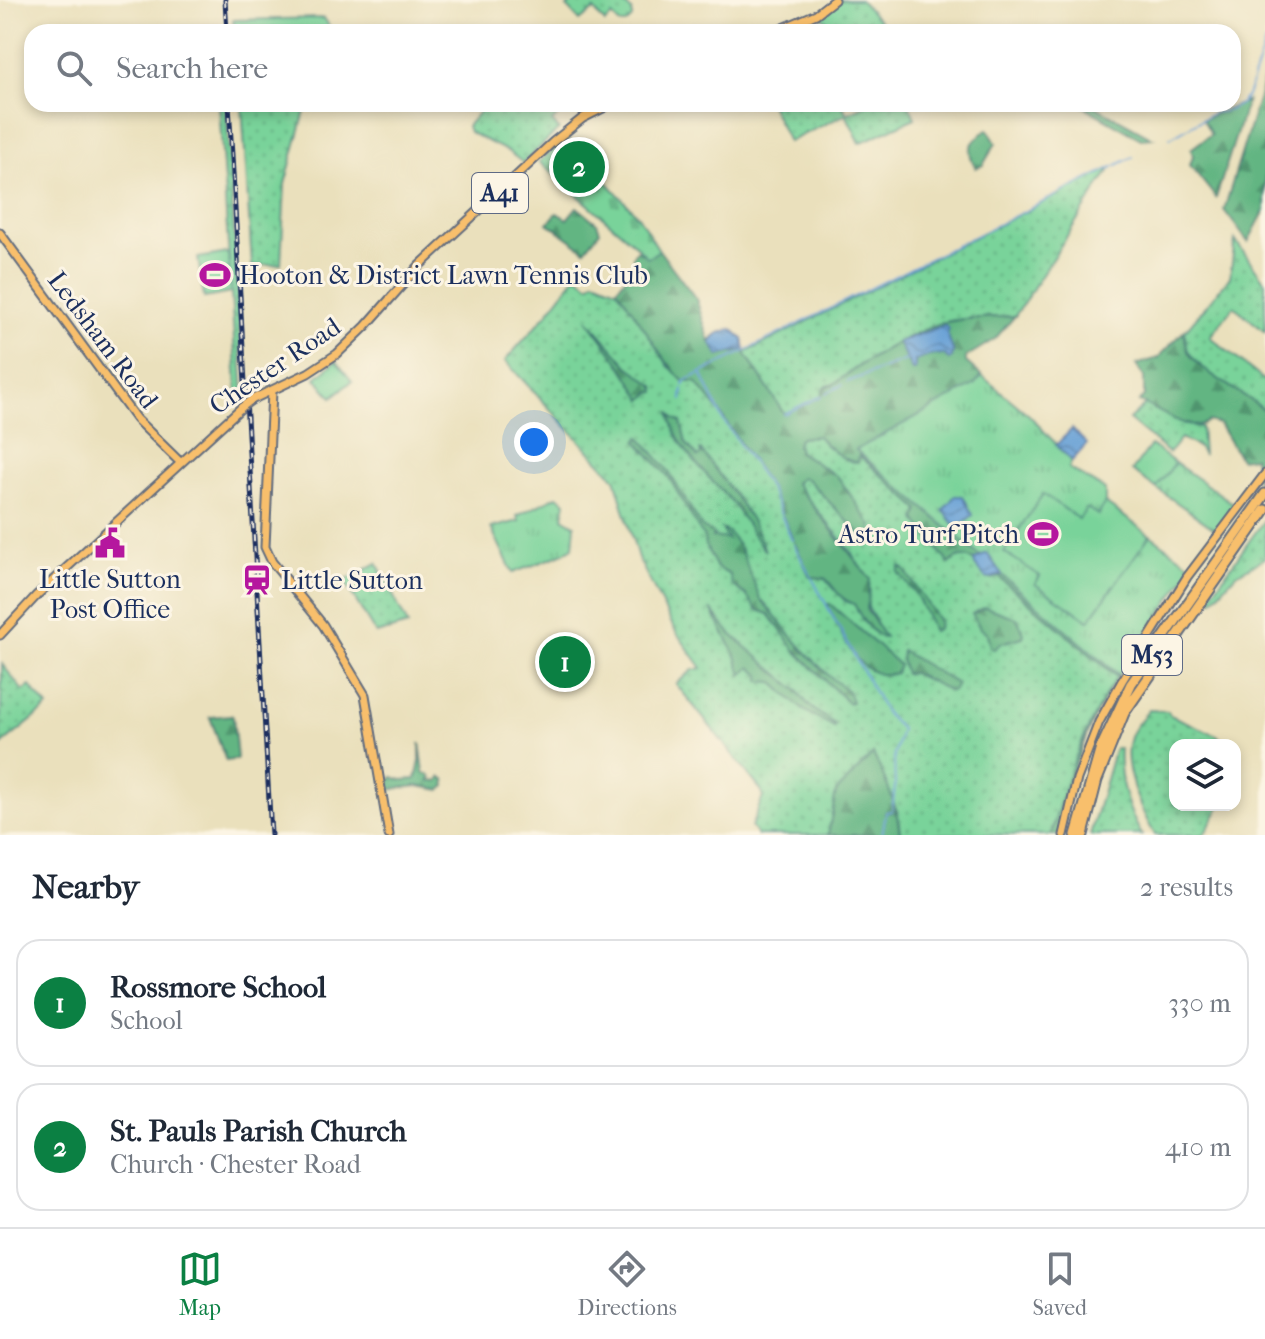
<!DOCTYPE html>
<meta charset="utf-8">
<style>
:root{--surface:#fff;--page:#f6f6f7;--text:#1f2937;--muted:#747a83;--line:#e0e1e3;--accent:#0b8043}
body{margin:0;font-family:"IM FELL French Canon",serif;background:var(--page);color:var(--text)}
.controls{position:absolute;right:24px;bottom:24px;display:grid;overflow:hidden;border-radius:16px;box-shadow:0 4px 12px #0003}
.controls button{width:72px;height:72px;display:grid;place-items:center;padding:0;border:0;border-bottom:2px solid var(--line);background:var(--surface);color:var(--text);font:40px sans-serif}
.you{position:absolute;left:534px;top:442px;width:28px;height:28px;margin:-20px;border:6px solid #fff;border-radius:50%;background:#1a73e8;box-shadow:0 0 0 12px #1a73e833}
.badge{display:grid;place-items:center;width:52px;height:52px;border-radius:50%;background:var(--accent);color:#fff;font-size:26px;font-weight:700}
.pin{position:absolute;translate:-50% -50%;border:4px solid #fff;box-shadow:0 2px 8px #0006}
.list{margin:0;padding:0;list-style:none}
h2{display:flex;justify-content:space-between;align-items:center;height:104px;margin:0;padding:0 32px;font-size:34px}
h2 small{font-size:26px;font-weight:400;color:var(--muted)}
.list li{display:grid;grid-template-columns:52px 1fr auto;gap:24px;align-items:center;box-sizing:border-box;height:128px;margin:0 16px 16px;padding:0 16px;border:2px solid var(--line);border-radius:24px}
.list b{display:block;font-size:30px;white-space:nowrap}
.list p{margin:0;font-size:26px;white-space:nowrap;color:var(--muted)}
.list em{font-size:26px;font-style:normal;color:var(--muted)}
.icon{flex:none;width:44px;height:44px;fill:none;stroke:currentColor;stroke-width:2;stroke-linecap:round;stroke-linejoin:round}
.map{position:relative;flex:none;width:1265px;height:835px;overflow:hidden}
.search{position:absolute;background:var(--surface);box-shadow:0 4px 12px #0003;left:24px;right:24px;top:24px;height:88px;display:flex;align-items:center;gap:20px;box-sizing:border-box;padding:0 28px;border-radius:24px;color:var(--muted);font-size:30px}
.sheet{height:392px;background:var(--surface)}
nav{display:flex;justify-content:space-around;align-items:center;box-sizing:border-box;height:112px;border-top:2px solid var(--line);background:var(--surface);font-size:22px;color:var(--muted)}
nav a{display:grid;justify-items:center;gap:4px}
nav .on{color:var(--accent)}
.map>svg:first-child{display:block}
</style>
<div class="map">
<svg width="1265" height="835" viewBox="0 0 1265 835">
<defs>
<pattern id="grass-dots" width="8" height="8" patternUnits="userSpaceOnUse" patternTransform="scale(2)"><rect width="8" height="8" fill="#79d39a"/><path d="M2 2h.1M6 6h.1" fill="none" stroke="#68b587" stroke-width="1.8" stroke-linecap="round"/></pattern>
<pattern id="forest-firs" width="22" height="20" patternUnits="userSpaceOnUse" patternTransform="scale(2)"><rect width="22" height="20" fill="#62b582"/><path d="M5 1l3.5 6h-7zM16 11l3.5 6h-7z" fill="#50946e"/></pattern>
<pattern id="cemetery-stones" width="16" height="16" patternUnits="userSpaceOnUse" patternTransform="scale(2)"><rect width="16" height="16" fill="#79d39a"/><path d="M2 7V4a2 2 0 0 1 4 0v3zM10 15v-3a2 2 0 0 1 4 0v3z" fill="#68b587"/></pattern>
<pattern id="park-tufts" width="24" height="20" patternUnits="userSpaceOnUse" patternTransform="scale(2)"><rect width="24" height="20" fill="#79d39a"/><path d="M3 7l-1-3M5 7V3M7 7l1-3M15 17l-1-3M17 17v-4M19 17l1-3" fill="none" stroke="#68b587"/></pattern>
<pattern id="water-waves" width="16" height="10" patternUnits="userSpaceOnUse" patternTransform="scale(2)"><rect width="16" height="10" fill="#67a0d6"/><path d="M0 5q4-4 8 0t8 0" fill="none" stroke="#5483b1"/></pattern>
</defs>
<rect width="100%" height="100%" fill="#fcf5e5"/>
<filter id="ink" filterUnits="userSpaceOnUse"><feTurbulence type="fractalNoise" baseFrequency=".0125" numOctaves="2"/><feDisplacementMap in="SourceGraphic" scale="16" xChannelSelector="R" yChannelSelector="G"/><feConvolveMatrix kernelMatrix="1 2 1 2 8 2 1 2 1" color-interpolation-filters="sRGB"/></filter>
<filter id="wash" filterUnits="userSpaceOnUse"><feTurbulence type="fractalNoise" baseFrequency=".006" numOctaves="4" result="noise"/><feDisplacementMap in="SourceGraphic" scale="32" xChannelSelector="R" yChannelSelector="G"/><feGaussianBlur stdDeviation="1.8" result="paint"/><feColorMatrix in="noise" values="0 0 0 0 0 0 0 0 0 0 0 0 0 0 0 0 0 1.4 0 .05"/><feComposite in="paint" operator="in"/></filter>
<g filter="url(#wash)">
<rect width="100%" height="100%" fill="#eae0bc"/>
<path fill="url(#grass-dots)" stroke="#4a817c" stroke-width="2" d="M574 0H618L632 11V18L626 24H620L612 16 605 23 594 10 580 21 567 7Z
M840 0H860L890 32C862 32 842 37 821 16Z
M219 104H226L244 398 238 403Z
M242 104H307L285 184 281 264 252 266Z
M486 104H563L566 107 552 122 559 129 523 163 509 152 469 132 467 126Z
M770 104H842L847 114 868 104H909L915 118 860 143 846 114 788 142Z
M1111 168 1015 316C993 318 959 317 939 324 901 338 867 359 834 384L824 387 822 396 784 414 745 353Z
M1235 240 1265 282V332L1234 306 1210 337 1265 381V411C1246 394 1199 372 1188 351 1185 345 1185 337 1184 332L1230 277Z
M577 275 590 285 595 280 617 289 633 309 669 367 696 382 719 411 770 489 810 576 825 578 845 601 854 604 878 629C874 609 862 613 870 591L852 553 795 483 801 478 808 480 865 538 852 499 838 477 799 452 797 445 799 438 818 436 826 445 852 462 858 454 919 509 949 564C959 556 963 555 974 560L975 565 991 579 999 577 1117 677C1091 715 1063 789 1051 835L900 834 898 813 873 754 832 820 828 835H757L751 827 763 797 761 790 676 684 693 670 702 668 676 632 638 558 615 478 505 361 546 315Z
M1146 404 1186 425 1201 427 1203 455 1198 447 1181 438 1169 453 1129 420Z
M1265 519V558L1235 575 1213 600 1209 597Z
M377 563 408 625 376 634 344 581Z
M2 664 23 691 30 686 48 707 0 746Z
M1149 710 1168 711 1170 715 1217 735 1222 740 1221 745H1175V805H1221L1204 835H1155C1141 811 1120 765 1130 737 1134 726 1142 719 1149 710Z
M1115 748H1120C1118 778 1127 809 1142 835H1090Z"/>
<path fill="url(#forest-firs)" stroke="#3e7270" stroke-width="2" d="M1265 77V210L1248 242 1224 210Z
M1247 101 1216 198 1190 165 1193 156 1191 149 1211 134 1203 119Z
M1079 104H1091L1153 138 1141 139Z
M988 129 996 143 983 165 976 168C964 150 973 139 988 129Z
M577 207 597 223 600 231 585 250 548 223 557 213 567 219Z
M637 250 648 257 659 250 696 299 710 342 717 334 732 329 743 339 745 353 784 414 821 396 824 387 834 384C867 359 901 338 939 324 959 317 993 318 1015 316L995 339 966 357V362L982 376 974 385 856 450 980 556 974 560C962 555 958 556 949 564L916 520 919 509 859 455 858 462C844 462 827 447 818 436L799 438 797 445 799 452 838 477 872 526V532L865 539 808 480 801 478 795 483 870 579 867 611C875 619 877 628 885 637L882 638C864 626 863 620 854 604 839 599 836 589 825 578L810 577 770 489 719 411 696 382H684C657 355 641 319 617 289L633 267V255Z
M587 319 628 366 655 386 656 392 650 393 643 400 623 368Z
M1184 331C1185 337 1186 345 1188 351 1199 372 1246 394 1265 411V469L1257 481 1254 457 1240 459 1219 424 1209 421C1188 435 1160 409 1139 402L1144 396V377L1136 365 1158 358Z
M670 412 674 418 681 422 686 443 698 457 701 455 700 449C723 481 753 514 765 551 753 537 745 520 733 504 711 477 674 449 670 412Z
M640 437 667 469 702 527 714 534 712 537 728 539 722 529 728 532 740 548 760 598 799 645 829 676 848 691 852 702 848 703 795 650 769 614 757 610 746 595 732 585 730 575 717 568 705 545 704 538 668 476 637 441Z
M900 567 904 569 939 621 938 628 933 631 917 596 898 572Z
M1002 575 1119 675C1088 720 1067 781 1059 835H1051C1065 780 1085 724 1117 677L999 577Z
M830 604 896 662 899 665 896 673C857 684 842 632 827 605Z
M985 607 1017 618 1024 633 1023 637 1001 643 994 649 990 647 987 633 980 628 972 614Z
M711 609 731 634 798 691C808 707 819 714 835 724L834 727 802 709 773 682 760 681V675L751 667 742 675 736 656Z
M902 651 957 684 954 690 950 691 913 673 905 674 901 659Z
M231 715 233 717 237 759 226 761 210 717Z
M420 743 424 772 432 777 430 781H438L441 777 445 779 446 786 441 790 417 786 386 790 387 783 393 777 402 780 416 779 420 761Z
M873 754C886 780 897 805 900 834L903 835H828L836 792Z"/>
<path fill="url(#cemetery-stones)" stroke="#4a817c" stroke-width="2" d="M566 137 638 216 659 250 648 258 631 241 539 162Z"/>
<path fill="url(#park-tufts)" stroke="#4a817c" stroke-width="2" d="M324 18 333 32H235L233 20Z
M982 376 1029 415 1072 461 1069 468 1105 490V503L1097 515 1079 520 1043 495 1040 576 1036 583 1089 620 1150 535 1193 566 1119 675 1002 575 987 553 980 556 856 450 974 385Z
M1175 463 1237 506 1219 532 1156 488Z
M557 496 566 502 563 518 575 525 573 547 562 554 513 573 491 528 519 521 517 516Z"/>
<path fill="#79d39a" stroke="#4a817c" stroke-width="2" d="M228 253 231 293 204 298 198 258Z
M336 361 352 381 332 397 316 378Z
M1151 445 1175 463 1156 488 1132 471Z
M1043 494 1079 519 1087 508 1098 515 1105 503 1150 535 1089 620 1035 584 1040 576 1004 552Z"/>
<path fill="url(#water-waves)" stroke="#41689a" stroke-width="2" d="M945 325 949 330 947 333 953 351 952 358 949 360 944 354 931 355 915 361V370H912L898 342Z
M732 329 743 339 745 349 719 356 711 343 717 334Z
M1072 429 1087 444 1072 461 1056 445Z
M955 496H963L973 515 963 523 954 524 943 510Z
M987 553 1002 575 987 579 975 565 974 560Z"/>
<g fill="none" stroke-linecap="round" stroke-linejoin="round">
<path stroke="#67a0d6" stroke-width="2" d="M1170 138 1215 112 1227 111 1240 104 1247 96 1265 43
M701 373 1133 157
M847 382 906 360
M684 385V382L701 373 722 418 770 489 792 540
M826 393 842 385
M682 400 683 389
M784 414 821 396
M794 545 886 714 901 729 894 756 895 787 892 811 886 812 882 835"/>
</g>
</g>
<g filter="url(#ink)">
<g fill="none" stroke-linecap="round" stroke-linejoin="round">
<g stroke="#636d7f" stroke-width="11">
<path id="major" d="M774 32 816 14 834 0
M0 233 136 419 181 463
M272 391 265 547 272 562 323 625 365 695 389 835
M251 400 308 373 337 354 366 326 420 265 553 142 583 118 611 104
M0 635 37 595 242 407
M1064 835 1077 779 1099 722 1122 681 1187 577 1265 474"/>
</g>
<g stroke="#636d7f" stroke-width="13">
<path id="highway" d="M1076 835 1101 748 1131 684 1265 494
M1083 835 1097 780 1124 713 1265 510"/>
</g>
<use href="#major" stroke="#f8bf6c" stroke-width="7"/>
<use href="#highway" stroke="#f8bf6c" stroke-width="9"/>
<g stroke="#1b2f5e" stroke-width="5">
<path id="rail" d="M225 0 227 32
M229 104 271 835"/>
</g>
<use href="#rail" stroke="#fcf5e5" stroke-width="2" stroke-dasharray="6" stroke-linecap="butt"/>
<g stroke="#636d7f" stroke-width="11" stroke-linecap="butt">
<path id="major-bridge" d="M242 407 251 400"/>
</g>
<use href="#major-bridge" stroke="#f8bf6c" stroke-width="7"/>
</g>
</g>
<defs>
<g id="stadium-bare" transform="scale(2.4)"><path d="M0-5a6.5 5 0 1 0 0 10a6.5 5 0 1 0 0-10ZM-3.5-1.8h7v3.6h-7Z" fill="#b5179e" stroke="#fcf5e5" stroke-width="2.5" paint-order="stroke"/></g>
<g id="civic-bare" transform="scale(2.4)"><path d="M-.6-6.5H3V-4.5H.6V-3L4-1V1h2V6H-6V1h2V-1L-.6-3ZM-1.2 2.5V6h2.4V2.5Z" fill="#b5179e" stroke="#fcf5e5" stroke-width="2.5" paint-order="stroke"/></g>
<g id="station-bare" transform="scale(2.4)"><path d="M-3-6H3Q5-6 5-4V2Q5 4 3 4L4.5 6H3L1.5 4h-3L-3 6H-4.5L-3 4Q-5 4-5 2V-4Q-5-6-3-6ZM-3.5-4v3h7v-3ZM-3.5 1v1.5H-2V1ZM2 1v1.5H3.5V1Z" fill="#b5179e" stroke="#fcf5e5" stroke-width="2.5" paint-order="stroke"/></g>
</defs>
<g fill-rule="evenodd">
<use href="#stadium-bare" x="215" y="275"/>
<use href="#stadium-bare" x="1043" y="534"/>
<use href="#civic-bare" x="110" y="543"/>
<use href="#station-bare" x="257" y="580"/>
</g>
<g text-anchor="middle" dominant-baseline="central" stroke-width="6" stroke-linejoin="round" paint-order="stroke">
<g fill="#fcf5e5" stroke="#5e6a86" stroke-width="2">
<rect x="472" y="173" width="56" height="40" rx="6"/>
<rect x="1122" y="635" width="60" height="40" rx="6"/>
</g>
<g font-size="24" font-weight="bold" fill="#1b2f5e">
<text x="500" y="193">A41</text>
<text x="1152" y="655">M53</text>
</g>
<g font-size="26" fill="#1b2f5e" stroke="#fcf5e5" text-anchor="start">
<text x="239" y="275">Hooton &amp; District Lawn Tennis Club</text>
<text x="1019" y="534" text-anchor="end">Astro Turf Pitch</text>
<text x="110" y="579" text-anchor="middle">Little Sutton<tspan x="110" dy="30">Post Office</tspan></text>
<text x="281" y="580">Little Sutton</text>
</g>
<g font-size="26" fill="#1b2f5e" stroke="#fcf5e5">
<text transform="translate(103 340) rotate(53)">Ledsham Road</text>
<text transform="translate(275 366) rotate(-34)">Chester Road</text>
</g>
</g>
</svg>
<div class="controls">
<button><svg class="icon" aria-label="layers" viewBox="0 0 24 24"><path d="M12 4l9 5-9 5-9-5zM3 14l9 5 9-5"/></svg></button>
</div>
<div class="you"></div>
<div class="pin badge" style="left:565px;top:662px">1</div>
<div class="pin badge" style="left:579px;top:167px">2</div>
<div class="search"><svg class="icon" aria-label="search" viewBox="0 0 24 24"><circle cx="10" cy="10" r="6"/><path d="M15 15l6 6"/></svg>Search here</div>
</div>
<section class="sheet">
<h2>Nearby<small>2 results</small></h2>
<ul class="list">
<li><span class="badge">1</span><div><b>Rossmore School</b><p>School</p></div><em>330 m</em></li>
<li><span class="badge">2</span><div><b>St. Pauls Parish Church</b><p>Church · Chester Road</p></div><em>410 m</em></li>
</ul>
</section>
<nav>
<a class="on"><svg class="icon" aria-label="map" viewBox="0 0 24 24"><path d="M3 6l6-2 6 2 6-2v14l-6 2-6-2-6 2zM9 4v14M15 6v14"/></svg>Map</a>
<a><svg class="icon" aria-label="directions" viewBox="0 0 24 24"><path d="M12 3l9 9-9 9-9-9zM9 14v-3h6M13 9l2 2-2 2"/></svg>Directions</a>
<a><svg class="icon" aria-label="saved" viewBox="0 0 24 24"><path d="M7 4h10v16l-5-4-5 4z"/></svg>Saved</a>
</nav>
